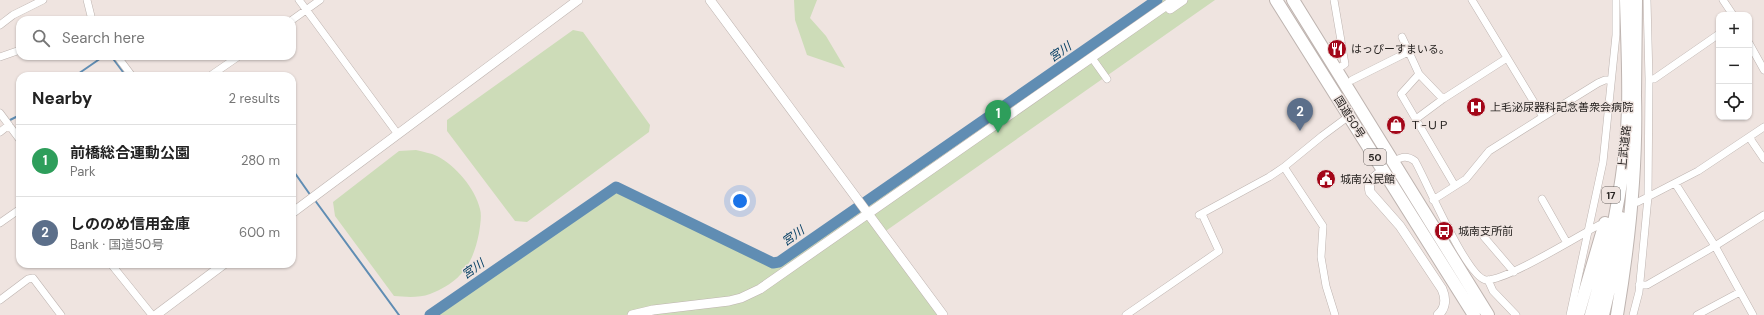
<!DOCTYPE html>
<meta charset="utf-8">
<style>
:root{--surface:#fff;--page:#f6f6f6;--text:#222;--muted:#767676;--line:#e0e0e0;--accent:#ea580c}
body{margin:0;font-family:"DM Sans","Noto Sans JP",sans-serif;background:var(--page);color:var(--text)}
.controls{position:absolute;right:12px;top:12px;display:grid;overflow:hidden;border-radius:8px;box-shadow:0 1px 3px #0004}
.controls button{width:36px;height:36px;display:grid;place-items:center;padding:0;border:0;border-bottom:1px solid var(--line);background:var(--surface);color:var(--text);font:20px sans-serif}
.you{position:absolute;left:740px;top:201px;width:14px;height:14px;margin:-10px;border:3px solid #fff;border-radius:50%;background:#1a73e8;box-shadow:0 0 0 6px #1a73e833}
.badge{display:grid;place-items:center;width:26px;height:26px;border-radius:50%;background:var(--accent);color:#fff;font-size:13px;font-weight:700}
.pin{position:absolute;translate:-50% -33px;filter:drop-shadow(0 1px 2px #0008)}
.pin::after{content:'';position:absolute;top:21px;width:14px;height:12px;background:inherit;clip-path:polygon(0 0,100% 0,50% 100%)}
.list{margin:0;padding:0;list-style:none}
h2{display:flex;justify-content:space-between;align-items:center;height:52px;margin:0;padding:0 16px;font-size:17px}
h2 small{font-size:13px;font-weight:400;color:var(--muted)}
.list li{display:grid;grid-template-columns:26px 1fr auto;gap:12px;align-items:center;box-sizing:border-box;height:72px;padding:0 16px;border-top:1px solid var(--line)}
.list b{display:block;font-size:15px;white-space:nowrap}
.list p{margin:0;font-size:13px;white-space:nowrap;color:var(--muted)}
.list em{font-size:13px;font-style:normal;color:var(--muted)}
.icon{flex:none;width:22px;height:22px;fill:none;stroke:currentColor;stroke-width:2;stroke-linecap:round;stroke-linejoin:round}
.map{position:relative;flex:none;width:1764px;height:315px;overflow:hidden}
.search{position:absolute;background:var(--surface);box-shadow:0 1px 3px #0004;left:16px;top:16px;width:280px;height:44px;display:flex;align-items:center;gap:10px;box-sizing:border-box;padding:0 14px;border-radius:12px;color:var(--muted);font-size:15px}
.panel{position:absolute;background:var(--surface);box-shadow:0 1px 3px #0004;left:16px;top:72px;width:280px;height:196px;border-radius:12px}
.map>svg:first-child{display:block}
</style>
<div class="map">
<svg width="1764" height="315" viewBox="0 0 1764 315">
<rect width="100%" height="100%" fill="#efe4e0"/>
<path fill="#cddcb8" d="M794 0H817L810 18 826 36 845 68 807 55 795 20Z
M1163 0H1215L880 235 938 315H437L617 189 778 268 861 209Z
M573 30 583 32 650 125 649 132 527 222 515 221 447 131V120Z
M416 150C423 152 431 153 437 156 456 166 475 188 480 209 482 216 480 226 479 233 473 264 461 282 430 294 419 298 406 297 394 296L335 216 333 202 399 151Z"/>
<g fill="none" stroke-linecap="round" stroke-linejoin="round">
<path stroke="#608db3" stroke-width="2" d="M111 56 126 76
M75 76 104 56
M8 121 20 115
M292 169 311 196
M314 199 399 315"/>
<path stroke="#608db3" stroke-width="11" d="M430 315 616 187 773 263 779 262 1157 0"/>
<g stroke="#beb4b0" stroke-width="8">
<path id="minor" d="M87 0 92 20
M299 0 397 133
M1334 0 1345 64 1336 70
M1723 0 1733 15
M292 20 320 0
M0 25 13 15 43 0
M1402 37 1419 74
M1749 43 1764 70
M117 56 132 76
M0 57 20 50
M1092 58 1107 79
M210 76 239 56
M1649 79H1654L1719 34
M1352 80 1408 52
M1443 99 1419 74 1401 94 1455 186 1466 179 1489 151 1543 117 1472 0
M0 113 20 140
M1543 117 1598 83 1605 80H1610
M1416 119 1443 99 1507 58
M0 132 9 125
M1749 137 1764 159
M1393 161C1402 157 1407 155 1415 161 1426 180 1467 278 1486 280 1506 281 1578 236 1599 225
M1284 167 1323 226 1321 257 1326 286 1335 315
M1675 183 1715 246 1753 315
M1542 199 1567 243
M1433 200 1455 186
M1638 202 1698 171 1764 127
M1199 215 1269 177 1284 167 1322 136 1349 116
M0 223 20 209
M1484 237 1514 272
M111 264 152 315
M1488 280 1493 291 1516 315
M1639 285H1647L1715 246 1764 215
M0 300 28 279 33 278 61 315
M1126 315 1219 251 1202 214
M1570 315 1603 162 1616 35V0
M1633 315 1639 292 1648 197 1649 79 1647 0
M1697 315 1740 292"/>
</g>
<g stroke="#beb4b0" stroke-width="10">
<path id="tertiary" d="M710 0 943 315
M1170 9 1183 0
M1384 170C1376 175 1367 181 1370 192L1400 226 1442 289C1446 298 1446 308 1438 315
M292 213 578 0
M156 315 224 264
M632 315 653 310 729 301 741 298 760 289 1174 0"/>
</g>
<g stroke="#beb4b0" stroke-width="14">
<path id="trunk" d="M1276 0 1474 315
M1293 0 1488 315
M1635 95 1636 0
M1578 315 1605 223
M1591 315C1610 249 1626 178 1628 109 1629 73 1627 36 1626 0
M1603 315 1611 281 1621 218
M1617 315C1629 243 1637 169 1635 96"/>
</g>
<use href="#minor" stroke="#fff" stroke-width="7"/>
<use href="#tertiary" stroke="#fff" stroke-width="9"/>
<use href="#trunk" stroke="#fff" stroke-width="12"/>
</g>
<defs>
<g id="restaurant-disc" transform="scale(1)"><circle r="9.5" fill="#a30719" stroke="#efe4e0"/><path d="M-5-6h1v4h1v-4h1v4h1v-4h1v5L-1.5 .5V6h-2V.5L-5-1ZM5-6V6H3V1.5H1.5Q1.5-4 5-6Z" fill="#fff"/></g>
<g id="hospital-disc" transform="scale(1)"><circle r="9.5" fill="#a30719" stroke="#efe4e0"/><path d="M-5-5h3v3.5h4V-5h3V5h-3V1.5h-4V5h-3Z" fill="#fff"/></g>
<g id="shop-disc" transform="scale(1)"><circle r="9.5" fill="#a30719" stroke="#efe4e0"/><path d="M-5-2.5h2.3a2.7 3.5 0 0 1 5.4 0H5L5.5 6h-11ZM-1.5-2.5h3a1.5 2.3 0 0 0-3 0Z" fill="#fff"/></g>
<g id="civic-disc" transform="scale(1)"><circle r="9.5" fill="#a30719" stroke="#efe4e0"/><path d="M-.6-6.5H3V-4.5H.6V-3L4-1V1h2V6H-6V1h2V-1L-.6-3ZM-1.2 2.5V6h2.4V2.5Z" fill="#fff"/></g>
<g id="bus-disc" transform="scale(1)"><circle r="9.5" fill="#a30719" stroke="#efe4e0"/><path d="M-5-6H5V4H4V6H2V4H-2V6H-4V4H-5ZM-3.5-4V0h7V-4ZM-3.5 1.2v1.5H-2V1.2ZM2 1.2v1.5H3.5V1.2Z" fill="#fff"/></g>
</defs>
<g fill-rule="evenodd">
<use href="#restaurant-disc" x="1337" y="49"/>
<use href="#hospital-disc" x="1476" y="107"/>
<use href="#shop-disc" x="1396" y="125"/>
<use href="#civic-disc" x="1326" y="179"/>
<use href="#bus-disc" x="1444" y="231"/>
</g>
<g text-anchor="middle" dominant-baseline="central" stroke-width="3" stroke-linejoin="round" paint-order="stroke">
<g fill="#efe4e0" stroke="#635d5a" stroke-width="1">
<rect x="1364" y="149" width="22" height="16" rx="3"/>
<rect x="1602" y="187" width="18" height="16" rx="3"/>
</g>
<g font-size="10" font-weight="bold" fill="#272321">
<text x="1375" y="157">50</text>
<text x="1611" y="195">17</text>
</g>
<g font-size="11" fill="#272321" stroke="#efe4e0" text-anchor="start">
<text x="1351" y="49">はっぴーすまいる。</text>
<text x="1490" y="107">上毛泌尿器科記念善衆会病院</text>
<text x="1410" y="125">Ｔ−ＵＰ</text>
<text x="1340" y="179">城南公民館</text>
<text x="1458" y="231">城南支所前</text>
</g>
<g font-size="11" fill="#272321" stroke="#efe4e0">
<text transform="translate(1350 117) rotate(58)">国道50号</text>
<text transform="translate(1624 147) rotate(-84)">上武道路</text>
</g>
<g font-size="12" font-style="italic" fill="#053f64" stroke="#efe4e0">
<text transform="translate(1060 52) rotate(-35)">宮川</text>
<text transform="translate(793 236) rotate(-35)">宮川</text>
<text transform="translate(473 269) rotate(-35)">宮川</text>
</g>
</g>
</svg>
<div class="controls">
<button>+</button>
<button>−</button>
<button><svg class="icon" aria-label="locate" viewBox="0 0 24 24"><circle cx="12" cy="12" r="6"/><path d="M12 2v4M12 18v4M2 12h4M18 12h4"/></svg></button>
</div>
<div class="you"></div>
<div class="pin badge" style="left:998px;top:133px;background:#2e9e5b">1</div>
<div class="pin badge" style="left:1300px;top:131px;background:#5c6f8a">2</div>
<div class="search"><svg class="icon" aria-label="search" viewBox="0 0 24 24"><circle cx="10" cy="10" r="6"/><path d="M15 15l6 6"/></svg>Search here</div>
<section class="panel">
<h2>Nearby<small>2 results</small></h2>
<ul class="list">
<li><span class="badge" style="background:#2e9e5b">1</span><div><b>前橋総合運動公園</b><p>Park</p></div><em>280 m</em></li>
<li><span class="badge" style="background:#5c6f8a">2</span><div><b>しののめ信用金庫</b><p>Bank · 国道50号</p></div><em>600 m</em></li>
</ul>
</section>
</div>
